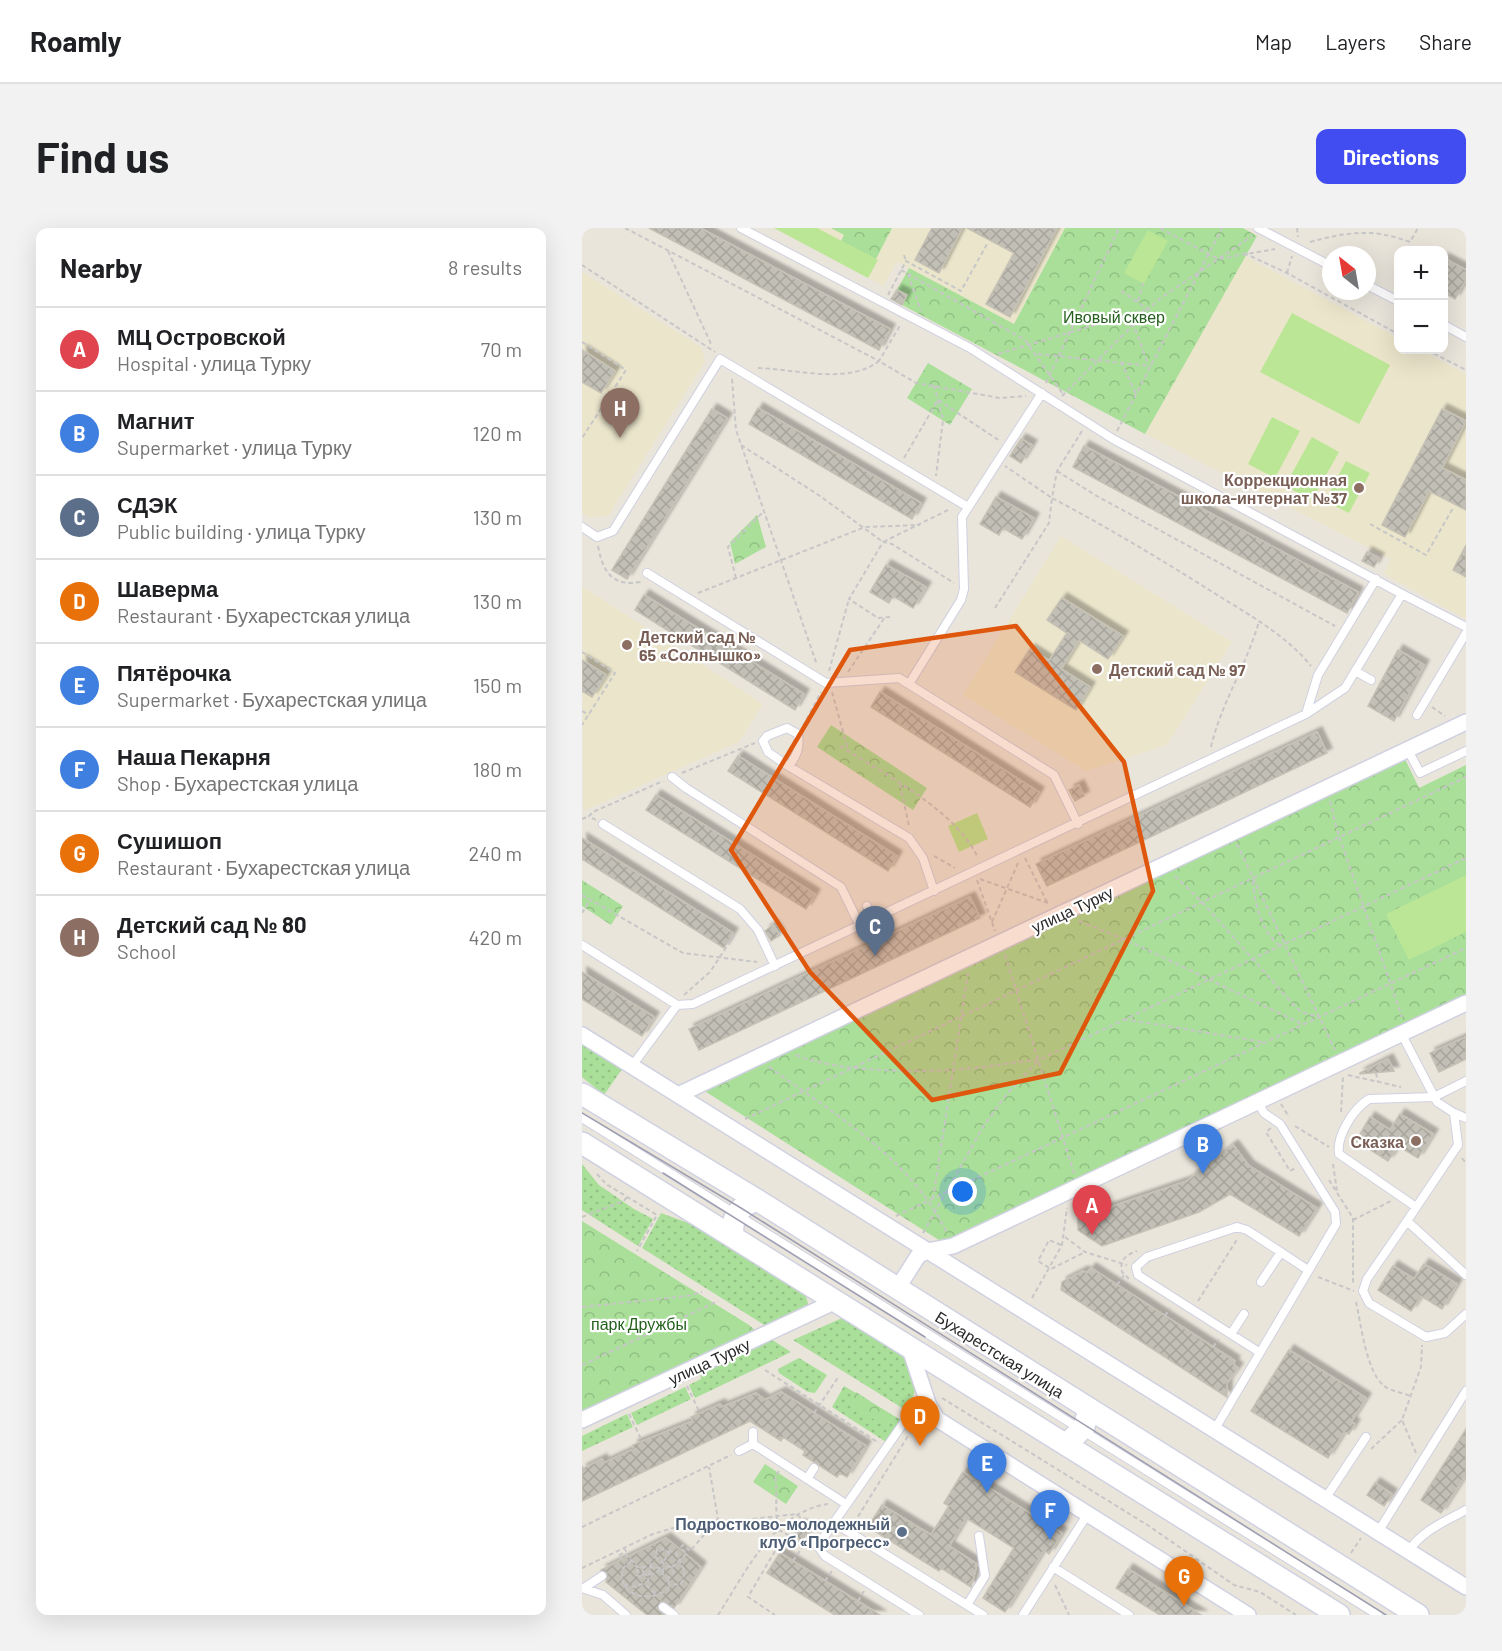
<!DOCTYPE html>
<meta charset="utf-8">
<style>
:root{--surface:#fff;--page:#f2f2f2;--text:#202124;--muted:#757577;--line:#e0e0e0;--accent:#414df1}
body{margin:0;font-family:Barlow,sans-serif;background:var(--page);color:var(--text)}
.controls{position:absolute;right:18px;top:18px;display:grid;overflow:hidden;border-radius:12px;box-shadow:0 6px 24px #0002}
.controls button{width:54px;height:54px;display:grid;place-items:center;padding:0;border:0;border-bottom:2px solid var(--line);background:var(--surface);color:var(--text);font:30px sans-serif}
.compass{position:absolute;left:740px;top:18px;width:54px;height:54px;border-radius:50%;background:var(--surface);box-shadow:0 6px 24px #0002;rotate:329deg}
.you{position:absolute;left:381px;top:964px;width:21px;height:21px;margin:-15px;border:4px solid #fff;border-radius:50%;background:#1a73e8;box-shadow:0 0 0 9px #1a73e833}
.badge{display:grid;place-items:center;width:39px;height:39px;border-radius:50%;background:var(--accent);color:#fff;font-size:20px;font-weight:700}
.pin{position:absolute;translate:-50% -50px;filter:drop-shadow(0 2px 3px #0008)}
.pin::after{content:'';position:absolute;top:32px;width:21px;height:18px;background:inherit;clip-path:polygon(0 0,100% 0,50% 100%)}
.list{margin:0;padding:0;list-style:none}
h2{display:flex;justify-content:space-between;align-items:center;height:78px;margin:0;padding:0 24px;font-size:26px}
h2 small{font-size:20px;font-weight:400;color:var(--muted)}
.list li{display:grid;grid-template-columns:39px 1fr auto;gap:18px;align-items:center;box-sizing:border-box;height:84px;padding:0 24px;border-top:2px solid var(--line)}
.list b{display:block;font-size:22px;white-space:nowrap}
.list p{margin:0;font-size:20px;white-space:nowrap;color:var(--muted)}
.list em{font-size:20px;font-style:normal;color:var(--muted)}
.map{position:relative;flex:none;width:884px;height:1387px;overflow:hidden;border-radius:12px}
header{display:flex;align-items:center;gap:36px;box-sizing:border-box;height:84px;padding:0 30px;background:var(--surface);border-bottom:2px solid var(--line)}
header strong{font-size:28px}
nav{display:flex;gap:33px;margin-inline-start:auto;font-size:21px}
.intro{display:flex;align-items:center;justify-content:space-between;box-sizing:border-box;height:144px;padding:0 36px}
h1{margin:0;font-size:42px}
.button{padding:15px 27px;border-radius:12px;background:var(--accent);color:#fff;font-size:21px;font-weight:700}
main{display:flex;gap:36px;padding:0 36px}
aside{flex:1;background:var(--surface);border-radius:12px;box-shadow:0 6px 24px #0002}
.map>svg:first-child{display:block}
</style>
<header>
<strong>Roamly</strong>
<nav><a>Map</a><a>Layers</a><a>Share</a></nav>
</header>
<div class="intro"><h1>Find us</h1><a class="button">Directions</a></div>
<main>
<aside>
<h2>Nearby<small>8 results</small></h2>
<ul class="list">
<li><span class="badge" style="background:#e0444e">A</span><div><b>МЦ Островской</b><p>Hospital · улица Турку</p></div><em>70 m</em></li>
<li><span class="badge" style="background:#3f7fe0">B</span><div><b>Магнит</b><p>Supermarket · улица Турку</p></div><em>120 m</em></li>
<li><span class="badge" style="background:#5c6f8a">C</span><div><b>СДЭК</b><p>Public building · улица Турку</p></div><em>130 m</em></li>
<li><span class="badge" style="background:#e8710a">D</span><div><b>Шаверма</b><p>Restaurant · Бухарестская улица</p></div><em>130 m</em></li>
<li><span class="badge" style="background:#3f7fe0">E</span><div><b>Пятёрочка</b><p>Supermarket · Бухарестская улица</p></div><em>150 m</em></li>
<li><span class="badge" style="background:#3f7fe0">F</span><div><b>Наша Пекарня</b><p>Shop · Бухарестская улица</p></div><em>180 m</em></li>
<li><span class="badge" style="background:#e8710a">G</span><div><b>Сушишоп</b><p>Restaurant · Бухарестская улица</p></div><em>240 m</em></li>
<li><span class="badge" style="background:#8d6e63">H</span><div><b>Детский сад № 80</b><p>School</p></div><em>420 m</em></li>
</ul>
</aside>
<div class="map">
<svg width="884" height="1387" viewBox="0 0 884 1387">
<defs>
<pattern id="grass-dots" width="8" height="8" patternUnits="userSpaceOnUse" patternTransform="scale(1.5)"><rect width="8" height="8" fill="#a9df99"/><path d="M2 2h.1M6 6h.1" fill="none" stroke="#91bf84" stroke-width="1.8" stroke-linecap="round"/></pattern>
<pattern id="forest-crowns" width="20" height="18" patternUnits="userSpaceOnUse" patternTransform="scale(1.5)"><rect width="20" height="18" fill="#a9df99"/><path d="M2 6a3 3 0 1 1 6 0M12 15a3 3 0 1 1 6 0" fill="none" stroke="#91bf84"/></pattern>
<pattern id="building-cross-hatch" width="8" height="8" patternUnits="userSpaceOnUse" patternTransform="scale(1.5)"><rect width="8" height="8" fill="#c2bfb6"/><path d="M0 0l8 8M0 8l8-8" fill="none" stroke="#a7a49c"/></pattern>
<filter id="shadow"><feDropShadow dx="5" dy="-5" stdDeviation="1.5" flood-color="#0004"/></filter>
</defs>
<rect width="100%" height="100%" fill="#eae5db"/>
<path fill="#ebe5cb" d="M192 0H483L432 96 315 34 301 58Z
M663 28 816 110V122H839L884 146V391L802 346 809 331 563 206Z
M0 44 120 120 123 134 26 288 7 289 0 285Z
M479 308 650 414 585 517 504 543 381 467Z
M0 358 181 476 157 514 1 583Z"/>
<path fill="url(#grass-dots)" d="M0 816 40 841 22 867 0 849Z
M0 936 17 957 52 981 71 991 56 1018 0 982Z
M79 985 109 996 218 1063 224 1068 226 1076 184 1098 60 1020Z
M260 1090 322 1129 333 1163 325 1183 211 1112Z
M189 1111 209 1124 113 1170 107 1157 119 1151 118 1144Z
M217 1130 245 1147 233 1165 226 1164 197 1145 196 1141Z
M262 1158 319 1192 304 1214 250 1179Z
M103 1159 109 1171 55 1197 49 1185Z
M45 1186 51 1199 0 1223V1208Z"/>
<path fill="url(#forest-crowns)" d="M249 0H310L294 31 259 13 262 7Z
M483 0H661L675 8 563 206 320 77 325 67 315 62 327 40 432 96Z
M346 135 390 161 368 197 325 170Z
M175 287 184 319 153 336 148 314Z
M249 497 345 560 331 582 235 519Z
M823 531 837 560 884 537V766L360 1014 121 862Z
M0 652 41 678 29 697 0 678Z
M0 993 167 1097 174 1103 0 1184Z
M274 1164 308 1186 301 1197 267 1176Z
M183 1236 216 1258 204 1276 171 1254Z"/>
<path fill="#bae695" d="M192 0H235L296 32 286 50Z
M566 2 586 13 562 56 542 45Z
M710 85 808 137 777 196 678 144Z
M690 189 718 203 693 250 666 236Z
M730 209 757 224 730 272 703 258Z
M764 233 788 245 767 285 743 273Z
M395 585 406 611 377 624 366 598Z
M884 647V704L827 732 804 686Z"/>
<path fill="url(#building-cross-hatch)" stroke="#c5c1b5" stroke-width="1.5" filter="url(#shadow)" d="M67 0H118L308 101 297 122Z
M350 0H380L357 45 333 32Z
M385 0H475L428 89 404 76 432 25Z
M861 30 884 42V51L873 71 861 64Z
M315 62 325 67 320 77 309 71Z
M0 122 33 143 19 165 0 154Z
M176 180 339 275 330 291 167 196Z
M130 181 145 190 45 351 30 342Z
M860 181 884 193 860 240 884 252V282L847 263 823 309 800 297Z
M439 211 450 217 439 235 428 228Z
M502 218 776 364 765 385 491 239Z
M414 269 452 290 440 311 421 300 417 307 398 296Z
M884 317V349L871 342Z
M785 324 797 330 792 339 780 333Z
M304 337 344 359 331 380 311 368 307 375 288 364Z
M62 367 222 466 213 482 53 382Z
M480 370 541 408 526 431 497 412 479 441 508 459 494 482 433 444 448 421 467 433 485 405 465 392Z
M816 422 842 437 812 493 786 478Z
M0 432 24 447 10 469 0 463Z
M298 464 457 564 448 579 289 479Z
M735 504 745 525 465 658 454 636Z
M156 528 315 628 306 643 146 543Z
M497 557 502 568 493 573 487 562Z
M74 567 233 666 224 681 64 582Z
M0 610 151 705 142 720 0 631Z
M388 669 398 690 117 822 107 801Z
M191 697 198 707 189 713 183 703Z
M0 744 72 789 60 808 0 771Z
M884 809V831L857 844 848 825Z
M806 831 812 843 778 846V845Z
M818 886 851 906 836 930 816 918 806 933 774 913 788 889 808 902Z
M651 917 667 938 735 980 717 1008 648 966 617 984 520 1018 496 1002V990L605 953Z
M842 1036 875 1056 860 1081 839 1068 829 1083 796 1062 811 1038 832 1051Z
M509 1040 653 1133 651 1136 656 1140 645 1155V1169L479 1062 480 1054 501 1043 505 1045Z
M707 1122 784 1170 769 1194 773 1196 767 1206 762 1204 746 1230 669 1183Z
M199 1164 284 1218 265 1249 258 1245 255 1249 221 1227 223 1223 201 1209 199 1213 168 1193 0 1273V1241L20 1231 22 1235 52 1221 51 1217 111 1193 109 1189 138 1176 140 1179 174 1165 183 1172Z
M884 1201V1246L859 1285 839 1272Z
M381 1244 480 1305 467 1326 462 1322 423 1384 401 1370 432 1320 384 1290 367 1318 395 1336 389 1359 359 1340 357 1343 286 1299 300 1277 349 1307 367 1278 362 1275Z
M793 1255 810 1266 802 1278 785 1267Z
M218 1296 227 1302 220 1313 211 1307Z
M84 1310 119 1339 92 1380 79 1373 75 1381 82 1387H65L24 1354 25 1345 19 1342Z
M198 1325 211 1333 298 1387H253L185 1345Z
M546 1341 619 1387H578L534 1360Z"/>
<g fill="none" stroke-linecap="round" stroke-linejoin="round">
<g stroke="#d0d1e1" stroke-width="10">
<path id="service" d="M159 0 388 120 531 211 820 366
M676 0 749 38
M785 57 816 73
M862 97 884 109
M0 299 15 309 31 303 138 131 386 279
M65 345 244 455 317 450 472 547 496 596
M773 443 789 452
M327 456 379 372 382 361 380 289 460 165
M724 486 736 447 794 351
M835 487 884 405
M826 522 838 545 884 523
M207 538C215 527 218 520 216 506L205 500 185 508 181 513 186 524 203 536 327 610 341 630 352 663
M90 549 104 560 259 659 278 698
M21 596 158 681 176 702 193 738
M285 678 290 692
M0 717 95 777 111 776 724 486 763 460 820 366 884 399
M819 805 855 874 872 885 876 917 825 993
M50 838 95 777
M872 885 884 890
M0 890 796 1387
M834 979 757 926C754 908 772 880 787 871L852 869 884 853
M884 1047 825 993 785 1051 781 1063 787 1075 844 1109 863 1105 884 1086
M679 1054 699 1024
M649 1106 662 1086
M677 1124 556 1047 554 1039 565 1029 655 999 665 1002 726 1042
M633 1201 754 996 753 984 698 896 682 885 675 873
M171 1216 264 1276
M157 1223 171 1216V1204
M225 1251 232 1240
M743 1271 784 1209
M251 1294 401 1387
M796 1304 884 1163
M827 1323C839 1303 864 1293 884 1282
M471 1339 547 1387
M0 1360 21 1367 44 1387
M2 1360 20 1348
M385 1377 403 1348 397 1308
M81 1379 92 1387
M337 1387 243 1328 238 1321 239 1313 325 1190 344 1170
M441 1387 505 1287"/>
</g>
<g stroke="#d0d1e1" stroke-width="18">
<path id="minor" d="M0 807 884 1359
M96 867 884 494
M315 1061 336 1028 345 1023 371 1018 884 775
M327 1118 347 1178 355 1191 666 1387
M0 1192 254 1073"/>
</g>
<g stroke="#d0d1e1" stroke-width="24">
<path id="secondary" d="M0 866 175 972 836 1387
M0 915 757 1387
M151 1008C149 989 157 978 175 972
M485 1216 502 1199 507 1181"/>
</g>
<path stroke="#c7c7c7" stroke-width="2" stroke-dasharray="4.5 3" stroke-linecap="butt" d="M43 0 297 133 319 96
M578 0 636 31 693 21
M715 0 716 9
M728 14C766 4 791 0 828 14L836 0
M86 23 130 118
M662 25 705 45 816 106
M322 27 324 33
M0 37 133 124
M319 42 443 112 481 166
M705 45 710 28
M326 46 339 83
M539 63 566 81
M306 67 324 33 379 63 405 16
M556 73 561 55
M548 87 566 136
M0 114 44 142 0 210
M845 122 884 142
M416 126 563 82
M456 126 569 138
M539 134 554 166
M176 140C212 141 267 157 297 133L334 155 418 170 444 168
M150 151 154 202 235 437
M464 155 537 0
M352 157 361 192 354 248
M480 168 576 72 670 8
M500 203 475 243 470 270C527 300 583 334 637 368 669 388 705 408 729 438
M535 203 640 0
M159 217 238 268 301 314 368 281
M322 230 356 172 418 213
M475 243 513 267 753 398
M788 296 844 327 871 280
M16 318C21 344 30 359 59 354
M154 350 146 319 181 284
M116 365 283 299 338 297
M413 380 467 295 470 270 423 238
M308 389 296 390 267 371 301 314 310 316 372 355
M0 424 33 445 0 497
M247 443 267 371
M266 444 303 389
M250 464 266 522
M850 479 863 488
M0 483 7 487
M221 498 239 464
M258 518C302 546 374 582 396 630
M629 519C639 475 665 437 677 393
M100 545 173 515
M318 556 327 598
M748 573 755 602 820 789
M0 591 7 588
M14 592 7 588 11 584 81 553
M655 616 753 822
M352 628 373 640
M443 630 466 676
M593 648 620 674 710 775 719 784 737 789
M398 651 466 675
M395 652 413 703
M671 653C673 676 678 701 697 717
M0 667 101 725 175 734
M0 685 8 672
M497 693 549 714 720 796
M410 694 437 633
M423 727 492 945
M102 767 128 744 153 706
M542 791 681 814
M214 827C258 845 345 845 392 840 414 838 435 833 457 832L884 630
M187 839C251 885 331 932 365 1005
M794 845 796 854
M766 847 819 859
M699 876 707 889
M759 884 761 848
M163 891 884 549
M713 898 747 919
M689 900 684 904 708 943 713 940
M880 930 884 935
M751 936 755 963
M15 946 24 956 75 987 55 1023
M747 952 771 990V1057
M351 971 386 745
M314 988 884 720
M0 989 42 973 45 969
M771 992 809 973
M341 1005 401 899 424 867 455 834
M483 1009 503 1024 545 1037
M479 1017 467 1012 456 1033 469 1041 503 1024
M736 1049 772 1063
M547 1051 540 1044C537 1032 544 1027 555 1023
M535 1057 542 1047
M450 1070 480 1017 485 980
M616 1073 656 1010
M774 1074C779 1096 784 1143 802 1158 809 1163 821 1165 829 1168
M0 1079 105 1068 120 1064
M583 1088 588 1080
M631 1119 637 1111
M0 1137 136 1073
M183 1142 297 1215
M105 1158 118 1185
M360 1170 567 1298 652 1357 678 1364 714 1387
M232 1185 257 1148
M47 1186 60 1213
M789 1221 820 1192
M834 1225 820 1192 839 1139 840 1117
M0 1238 1 1240
M197 1243 193 1248C196 1266 192 1284 197 1302L228 1319
M272 1295 326 1208
M0 1299 149 1227
M42 1320 44 1323 36 1328 38 1331 45 1327 55 1339 82 1340
M86 1323 94 1325 103 1344 99 1356 87 1357
M193 1323 166 1369 193 1387
M769 1325 779 1310
M49 1333 41 1340C34 1369 71 1377 87 1359L86 1349
M82 1333 87 1325 79 1320 75 1322 73 1329 85 1338
M211 1333 221 1318
M69 1335 65 1358 75 1367
M80.5 1344a5.5 5.5 0 1 1 11 0a5.5 5.5 0 1 1-11 0Z
M90 1339 105 1325 98 1320 101 1317 108 1323 136 1291 127 1239
M0 1340 71 1306 91 1300 214 1286 235 1303
M54.5 1345a3.5 3.5 0 1 1 7 0a3.5 3.5 0 1 1-7 0Z
M61 1346 66 1348 80 1341
M243 1353 250 1343
M42 1357 54 1359 64 1354
M473 1357 487 1387
M276 1373 282 1363
M136 1387C164 1344 191 1284 246 1276"/>
<use href="#service" stroke="#fff" stroke-width="8"/>
<use href="#minor" stroke="#fff" stroke-width="15"/>
<use href="#secondary" stroke="#fff" stroke-width="21"/>
<path stroke="#9e9eb2" stroke-width="1.5" d="M0 885 159 980 804 1387
M81 945 343 1109"/>
</g>
<path fill="#de570d" fill-opacity="0.2" stroke="#de570d" stroke-width="4.5" stroke-linejoin="round" d="M434 398 542 534 571 663 478 845 350 872 228 744 149 622 268 422Z"/>
<g fill="#8d6e63" stroke="#fff" stroke-width="2">
<circle cx="777" cy="260" r="6"/>
<circle cx="45" cy="417" r="6"/>
<circle cx="515" cy="441" r="6"/>
<circle cx="834" cy="913" r="6"/>
</g>
<circle fill="#5c6f8a" stroke="#fff" stroke-width="2" cx="320" cy="1304" r="6"/>
<g text-anchor="middle" dominant-baseline="central" stroke-width="4.5" stroke-linejoin="round" paint-order="stroke">
<g font-size="16" fill="#23611d" stroke="#fff">
<text x="532" y="88">Ивовый сквер</text>
<text x="57" y="1095">парк Дружбы</text>
</g>
<g font-size="16" font-weight="bold" fill="#785e54" stroke="#fff" text-anchor="end">
<text x="765" y="251">Коррекционная<tspan x="765" dy="18">школа-интернат №37</tspan></text>
<text x="57" y="408" text-anchor="start">Детский сад №<tspan x="57" dy="18">65 «Солнышко»</tspan></text>
<text x="527" y="441" text-anchor="start">Детский сад № 97</text>
<text x="822" y="913">Сказка</text>
</g>
<g font-size="16" fill="#282828" stroke="#fff">
<text transform="translate(490 681) rotate(-25)">улица Турку</text>
<text transform="translate(418 1126) rotate(32)">Бухарестская улица</text>
<text transform="translate(127 1133) rotate(-25)">улица Турку</text>
</g>
<g font-size="16" font-weight="bold" fill="#4e5e75" stroke="#fff" text-anchor="end">
<text x="308" y="1295">Подростково-молодежный<tspan x="308" dy="18">клуб «Прогресс»</tspan></text>
</g>
</g>
</svg>
<div class="controls">
<button>+</button>
<button>−</button>
</div>
<svg class="compass" viewBox="-18 -18 36 36"><path d="M0-13l5 13h-10z" fill="#e53935"/><path d="M0 13l5-13h-10z" fill="#757577"/></svg>
<div class="you"></div>
<div class="pin badge" style="left:510px;top:1007px;background:#e0444e">A</div>
<div class="pin badge" style="left:621px;top:946px;background:#3f7fe0">B</div>
<div class="pin badge" style="left:293px;top:728px;background:#5c6f8a">C</div>
<div class="pin badge" style="left:338px;top:1218px;background:#e8710a">D</div>
<div class="pin badge" style="left:405px;top:1265px;background:#3f7fe0">E</div>
<div class="pin badge" style="left:468px;top:1312px;background:#3f7fe0">F</div>
<div class="pin badge" style="left:602px;top:1378px;background:#e8710a">G</div>
<div class="pin badge" style="left:38px;top:210px;background:#8d6e63">H</div>
</div>
</main>
